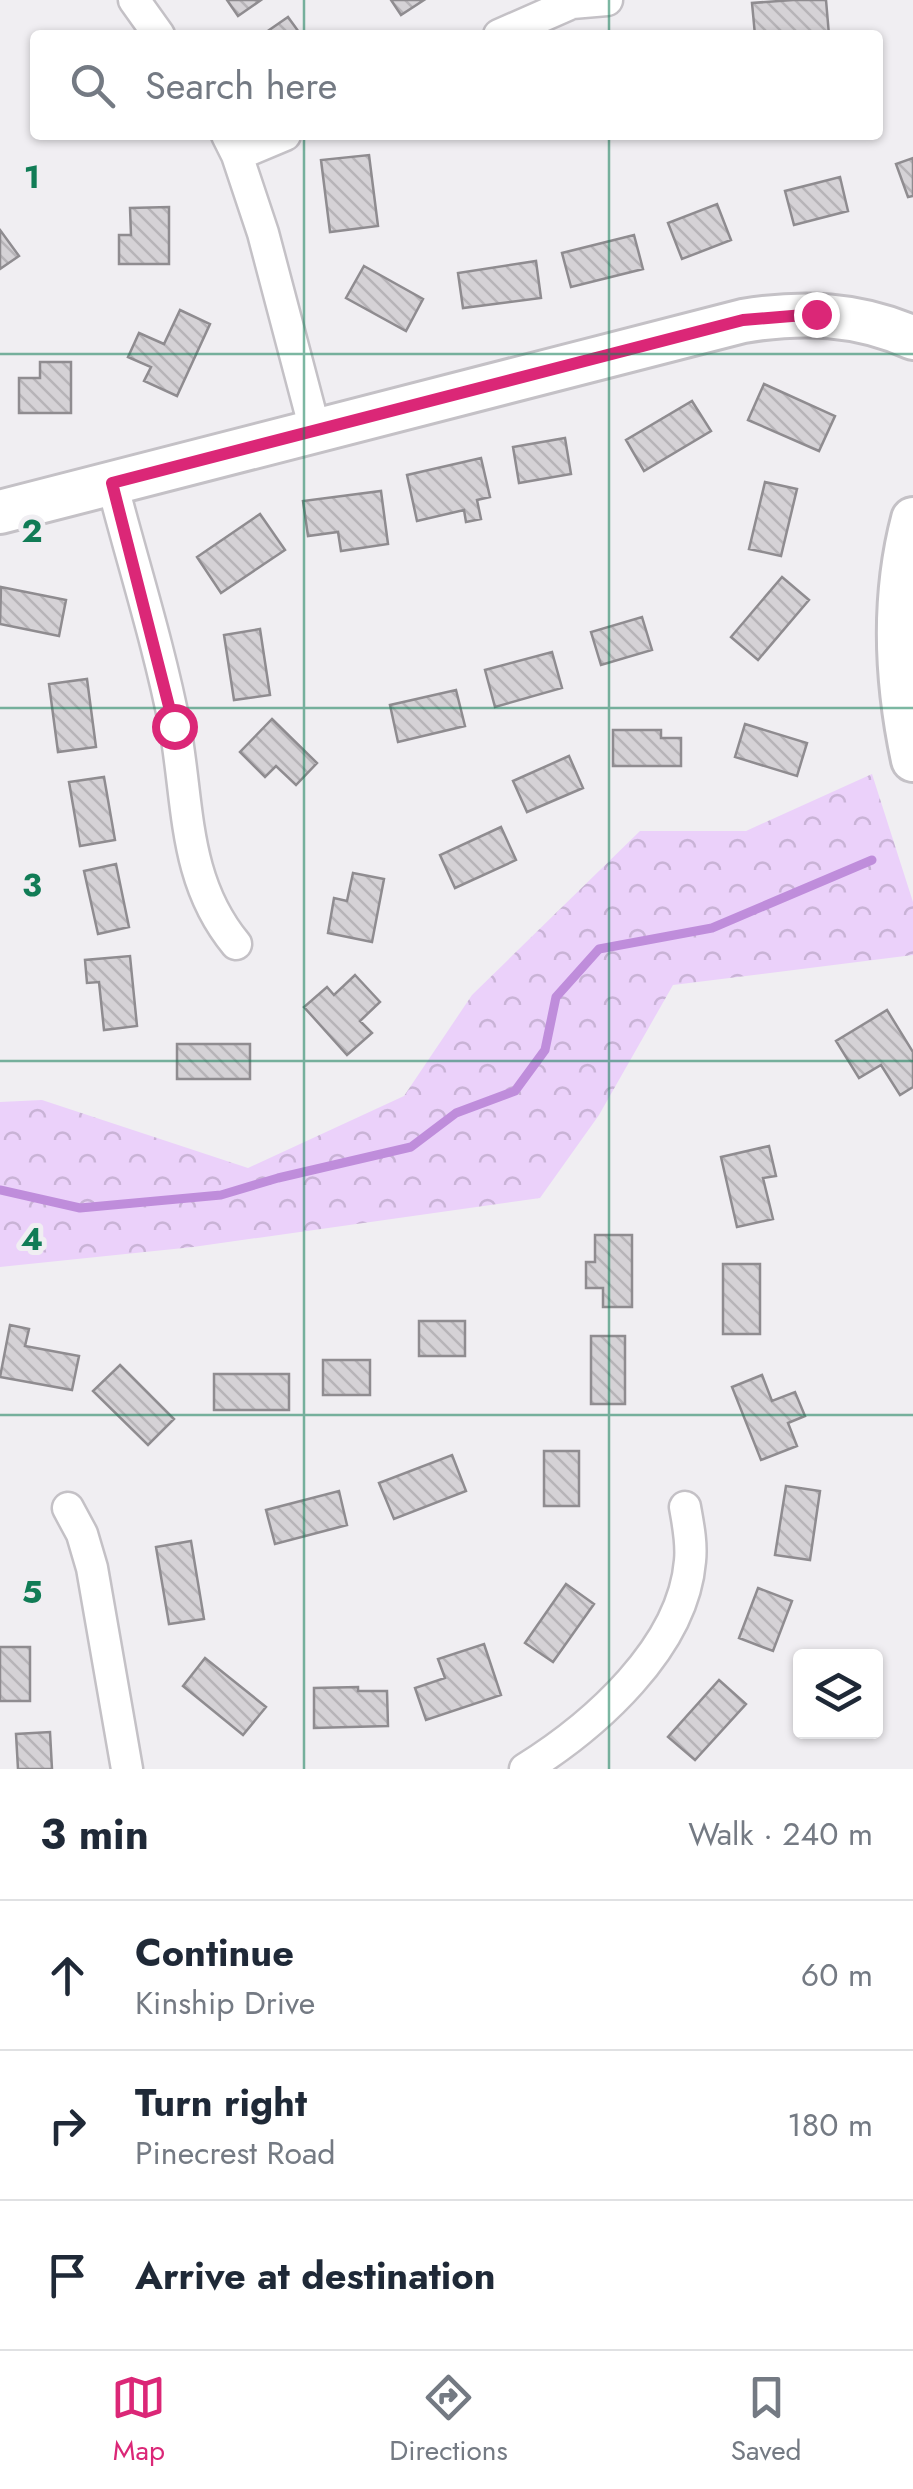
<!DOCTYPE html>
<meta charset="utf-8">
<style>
:root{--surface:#fff;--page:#f6f6f7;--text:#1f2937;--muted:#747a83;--line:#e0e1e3;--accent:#db2777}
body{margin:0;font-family:Jost,sans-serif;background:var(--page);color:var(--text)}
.controls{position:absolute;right:30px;bottom:30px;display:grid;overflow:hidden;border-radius:10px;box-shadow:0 2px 8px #0004}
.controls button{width:90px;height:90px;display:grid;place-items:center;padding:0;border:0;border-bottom:2px solid var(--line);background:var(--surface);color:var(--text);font:50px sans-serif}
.stop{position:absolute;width:30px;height:30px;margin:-22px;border:8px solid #db2777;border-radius:50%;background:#fff}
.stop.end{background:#db2777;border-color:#fff;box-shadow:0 2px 10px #0008}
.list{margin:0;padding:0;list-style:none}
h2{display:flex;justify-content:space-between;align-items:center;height:130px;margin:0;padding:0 40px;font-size:42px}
h2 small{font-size:32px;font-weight:400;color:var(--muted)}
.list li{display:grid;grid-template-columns:65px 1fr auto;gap:30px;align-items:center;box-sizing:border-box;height:150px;padding:0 40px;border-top:2px solid var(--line)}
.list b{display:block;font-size:38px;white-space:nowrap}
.list p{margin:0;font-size:32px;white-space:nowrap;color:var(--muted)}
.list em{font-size:32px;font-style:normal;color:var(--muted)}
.icon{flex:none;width:55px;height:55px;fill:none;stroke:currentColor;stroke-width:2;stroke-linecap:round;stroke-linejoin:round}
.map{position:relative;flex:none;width:913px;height:1769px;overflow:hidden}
.search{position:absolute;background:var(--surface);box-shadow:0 2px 8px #0004;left:30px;right:30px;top:30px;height:110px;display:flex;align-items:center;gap:25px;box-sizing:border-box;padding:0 35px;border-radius:10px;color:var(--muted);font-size:38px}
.sheet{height:580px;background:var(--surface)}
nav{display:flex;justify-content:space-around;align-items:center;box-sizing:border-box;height:140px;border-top:2px solid var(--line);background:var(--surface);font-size:28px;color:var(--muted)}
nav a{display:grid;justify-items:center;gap:5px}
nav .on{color:var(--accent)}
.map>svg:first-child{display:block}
</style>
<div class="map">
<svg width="913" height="1769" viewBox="0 0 913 1769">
<defs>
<pattern id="forest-crowns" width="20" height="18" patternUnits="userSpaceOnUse" patternTransform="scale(2.5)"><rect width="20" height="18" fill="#ebd1fa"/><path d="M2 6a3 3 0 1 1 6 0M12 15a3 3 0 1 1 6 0" fill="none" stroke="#c9b3d6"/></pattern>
<pattern id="building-back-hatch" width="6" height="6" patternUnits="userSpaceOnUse" patternTransform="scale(2.5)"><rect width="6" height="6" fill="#d5d2d6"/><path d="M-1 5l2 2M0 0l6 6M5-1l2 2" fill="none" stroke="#b7b4b8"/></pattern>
</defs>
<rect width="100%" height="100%" fill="#f0eef2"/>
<path fill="url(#forest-crowns)" d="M872 774 913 902V955L673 985 599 1115 540 1198 193 1247 0 1267V1102L42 1100 248 1168 404 1096 472 995 640 831H746Z"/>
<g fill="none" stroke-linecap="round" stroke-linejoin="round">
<path stroke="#bf8ddb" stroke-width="9" d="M0 1190 80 1208 221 1195 278 1178 411 1147 456 1113 515 1091 545 1050 556 997 599 949 712 928 872 860"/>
</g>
<path fill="url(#building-back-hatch)" stroke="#8f8c90" stroke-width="2.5" d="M227 0H261L238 16Z
M391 0H424L401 15Z
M793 0H826L829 35H755L752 3Z
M288 17 301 35H262Z
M369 155 378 226 330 232 321 160Z
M913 158V196L908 197 896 164Z
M840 177 848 211 794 225 785 191Z
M717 204 731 240 682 259 668 223Z
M169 207V264H119V235H131L130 208Z
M0 230 19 256 0 269Z
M634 235 643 269 571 287 562 253Z
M536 261 541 298 463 308 458 273Z
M364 266 423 299 406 331 346 298Z
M180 310 210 324 177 396 144 381 151 367 128 357 139 333 164 344Z
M40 362H71V413H19V378H40Z
M764 384 835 416 819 451 748 420Z
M692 401 711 431 644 471 626 440Z
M565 438 571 474 519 483 513 447Z
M481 458 490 497 477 500 481 519 466 522 464 510 417 521 407 475Z
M765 482 797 489 781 556 749 549Z
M381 491 388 544 341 551 338 532 308 536 303 501Z
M260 514 285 550 221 593 197 557Z
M782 577 809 600 758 660 731 637Z
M1 587 66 600 59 636 0 624Z
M642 617 652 650 601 665 591 632Z
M260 629 270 695 234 700 224 635Z
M552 652 562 688 495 707 485 670Z
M87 679 96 747 58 752 49 684Z
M456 690 465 726 398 742 390 705Z
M272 719 317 763 296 785 276 766 265 777 240 752Z
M745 724 807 743 797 776 735 757Z
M613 730H661V738H681V766H613Z
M569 756 583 788 527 812 513 781Z
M104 777 115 840 80 846 69 782Z
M501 827 516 860 455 888 440 855Z
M116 864 129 927 98 934 84 871Z
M353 873 384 879 372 942 328 933 334 898 347 901Z
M130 956 137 1026 104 1030 99 982 87 983 85 960Z
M355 975 380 1002 360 1021 372 1033 347 1055 304 1007 327 987 334 995Z
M887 1010 913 1052V1087L900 1095 881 1065 859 1078 836 1041Z
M177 1044H250V1079H177Z
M769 1146 776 1176 763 1178 773 1219 737 1227 721 1157Z
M595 1235H632V1307H603V1288H586V1262H595Z
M723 1264H760V1334H723Z
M419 1321H465V1356H419Z
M10 1325 29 1329 25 1346 79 1356 72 1390 0 1377Z
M591 1336H625V1404H591Z
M323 1360H370V1395H323Z
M120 1365 174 1419 148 1445 93 1391Z
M214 1374H289V1410H214Z
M762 1375 772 1401 795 1392 805 1416 788 1423 797 1446 761 1460 732 1387Z
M544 1451H579V1506H544Z
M452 1455 466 1491 394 1519 379 1483Z
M786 1486 820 1491 810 1560 775 1555Z
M339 1491 347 1525 275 1544 266 1510Z
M191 1541 204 1619 169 1624 156 1547Z
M566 1584 594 1604 553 1662 525 1643Z
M758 1588 792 1601 773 1651 739 1638Z
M484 1644 501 1695 426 1720 415 1688 445 1678 438 1659Z
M0 1647H30V1701H0Z
M205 1658 266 1707 243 1735 183 1686Z
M719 1680 746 1704 695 1760 668 1737Z
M358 1687V1691H387L388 1726 314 1728V1688Z
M50 1732 52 1769H18L16 1734Z"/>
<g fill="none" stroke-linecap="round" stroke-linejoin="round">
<g stroke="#c4c1c6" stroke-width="35">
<path id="street" d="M134 0 159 35
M499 35 572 3 607 0
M227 135 237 155 263 233 315 430
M237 155 285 135
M112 483C133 564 159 645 175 727 189 805 183 880 236 944
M68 1508 82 1534 92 1568 127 1769
M525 1769C594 1726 683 1648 690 1561 692 1543 688 1524 685 1507"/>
</g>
<g stroke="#c4c1c6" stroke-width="48">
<path id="secondary" d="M0 512 743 321C802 311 858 313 913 338
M913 519C892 599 896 680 913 760"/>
</g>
<use href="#street" stroke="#fff" stroke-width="30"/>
<use href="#secondary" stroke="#fff" stroke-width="42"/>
</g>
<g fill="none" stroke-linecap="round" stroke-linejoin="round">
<path stroke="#db2777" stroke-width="12" d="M174 726 112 483 743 320 816 314"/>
</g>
<path fill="none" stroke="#117c56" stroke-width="2.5" stroke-opacity="0.55" d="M304 0V35M609 0V35M304 135V1769M609 135V1769M0 354H913M0 708H913M0 1061H913M0 1415H913"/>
<g font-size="32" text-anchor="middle" font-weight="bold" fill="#117c56" stroke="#f0eef2" stroke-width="10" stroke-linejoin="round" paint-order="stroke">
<text x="32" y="188">1</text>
<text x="32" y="542">2</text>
<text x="32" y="896">3</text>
<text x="32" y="1250">4</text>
<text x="32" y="1603">5</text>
</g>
</svg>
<div class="controls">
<button><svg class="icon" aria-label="layers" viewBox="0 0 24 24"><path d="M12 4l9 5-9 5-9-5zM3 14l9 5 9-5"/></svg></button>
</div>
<div class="stop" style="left:174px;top:726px"></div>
<div class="stop end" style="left:816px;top:314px"></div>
<div class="search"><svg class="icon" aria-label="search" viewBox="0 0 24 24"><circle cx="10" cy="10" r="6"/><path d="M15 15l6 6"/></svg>Search here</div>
</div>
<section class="sheet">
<h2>3 min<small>Walk · 240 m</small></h2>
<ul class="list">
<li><svg class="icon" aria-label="ahead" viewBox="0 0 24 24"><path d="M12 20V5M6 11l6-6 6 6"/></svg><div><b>Continue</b><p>Kinship Drive</p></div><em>60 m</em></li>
<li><svg class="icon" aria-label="right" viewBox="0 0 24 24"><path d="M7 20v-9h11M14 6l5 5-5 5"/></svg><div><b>Turn right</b><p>Pinecrest Road</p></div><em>180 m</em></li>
<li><svg class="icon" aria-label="arrive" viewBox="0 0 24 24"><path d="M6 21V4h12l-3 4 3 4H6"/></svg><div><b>Arrive at destination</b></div></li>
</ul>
</section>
<nav>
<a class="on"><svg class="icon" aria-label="map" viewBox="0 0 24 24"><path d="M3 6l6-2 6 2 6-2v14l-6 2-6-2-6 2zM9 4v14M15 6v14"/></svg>Map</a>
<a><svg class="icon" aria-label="directions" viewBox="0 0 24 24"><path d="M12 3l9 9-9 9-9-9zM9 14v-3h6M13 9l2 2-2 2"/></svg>Directions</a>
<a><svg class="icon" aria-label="saved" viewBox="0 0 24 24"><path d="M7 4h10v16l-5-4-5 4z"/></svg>Saved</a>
</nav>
